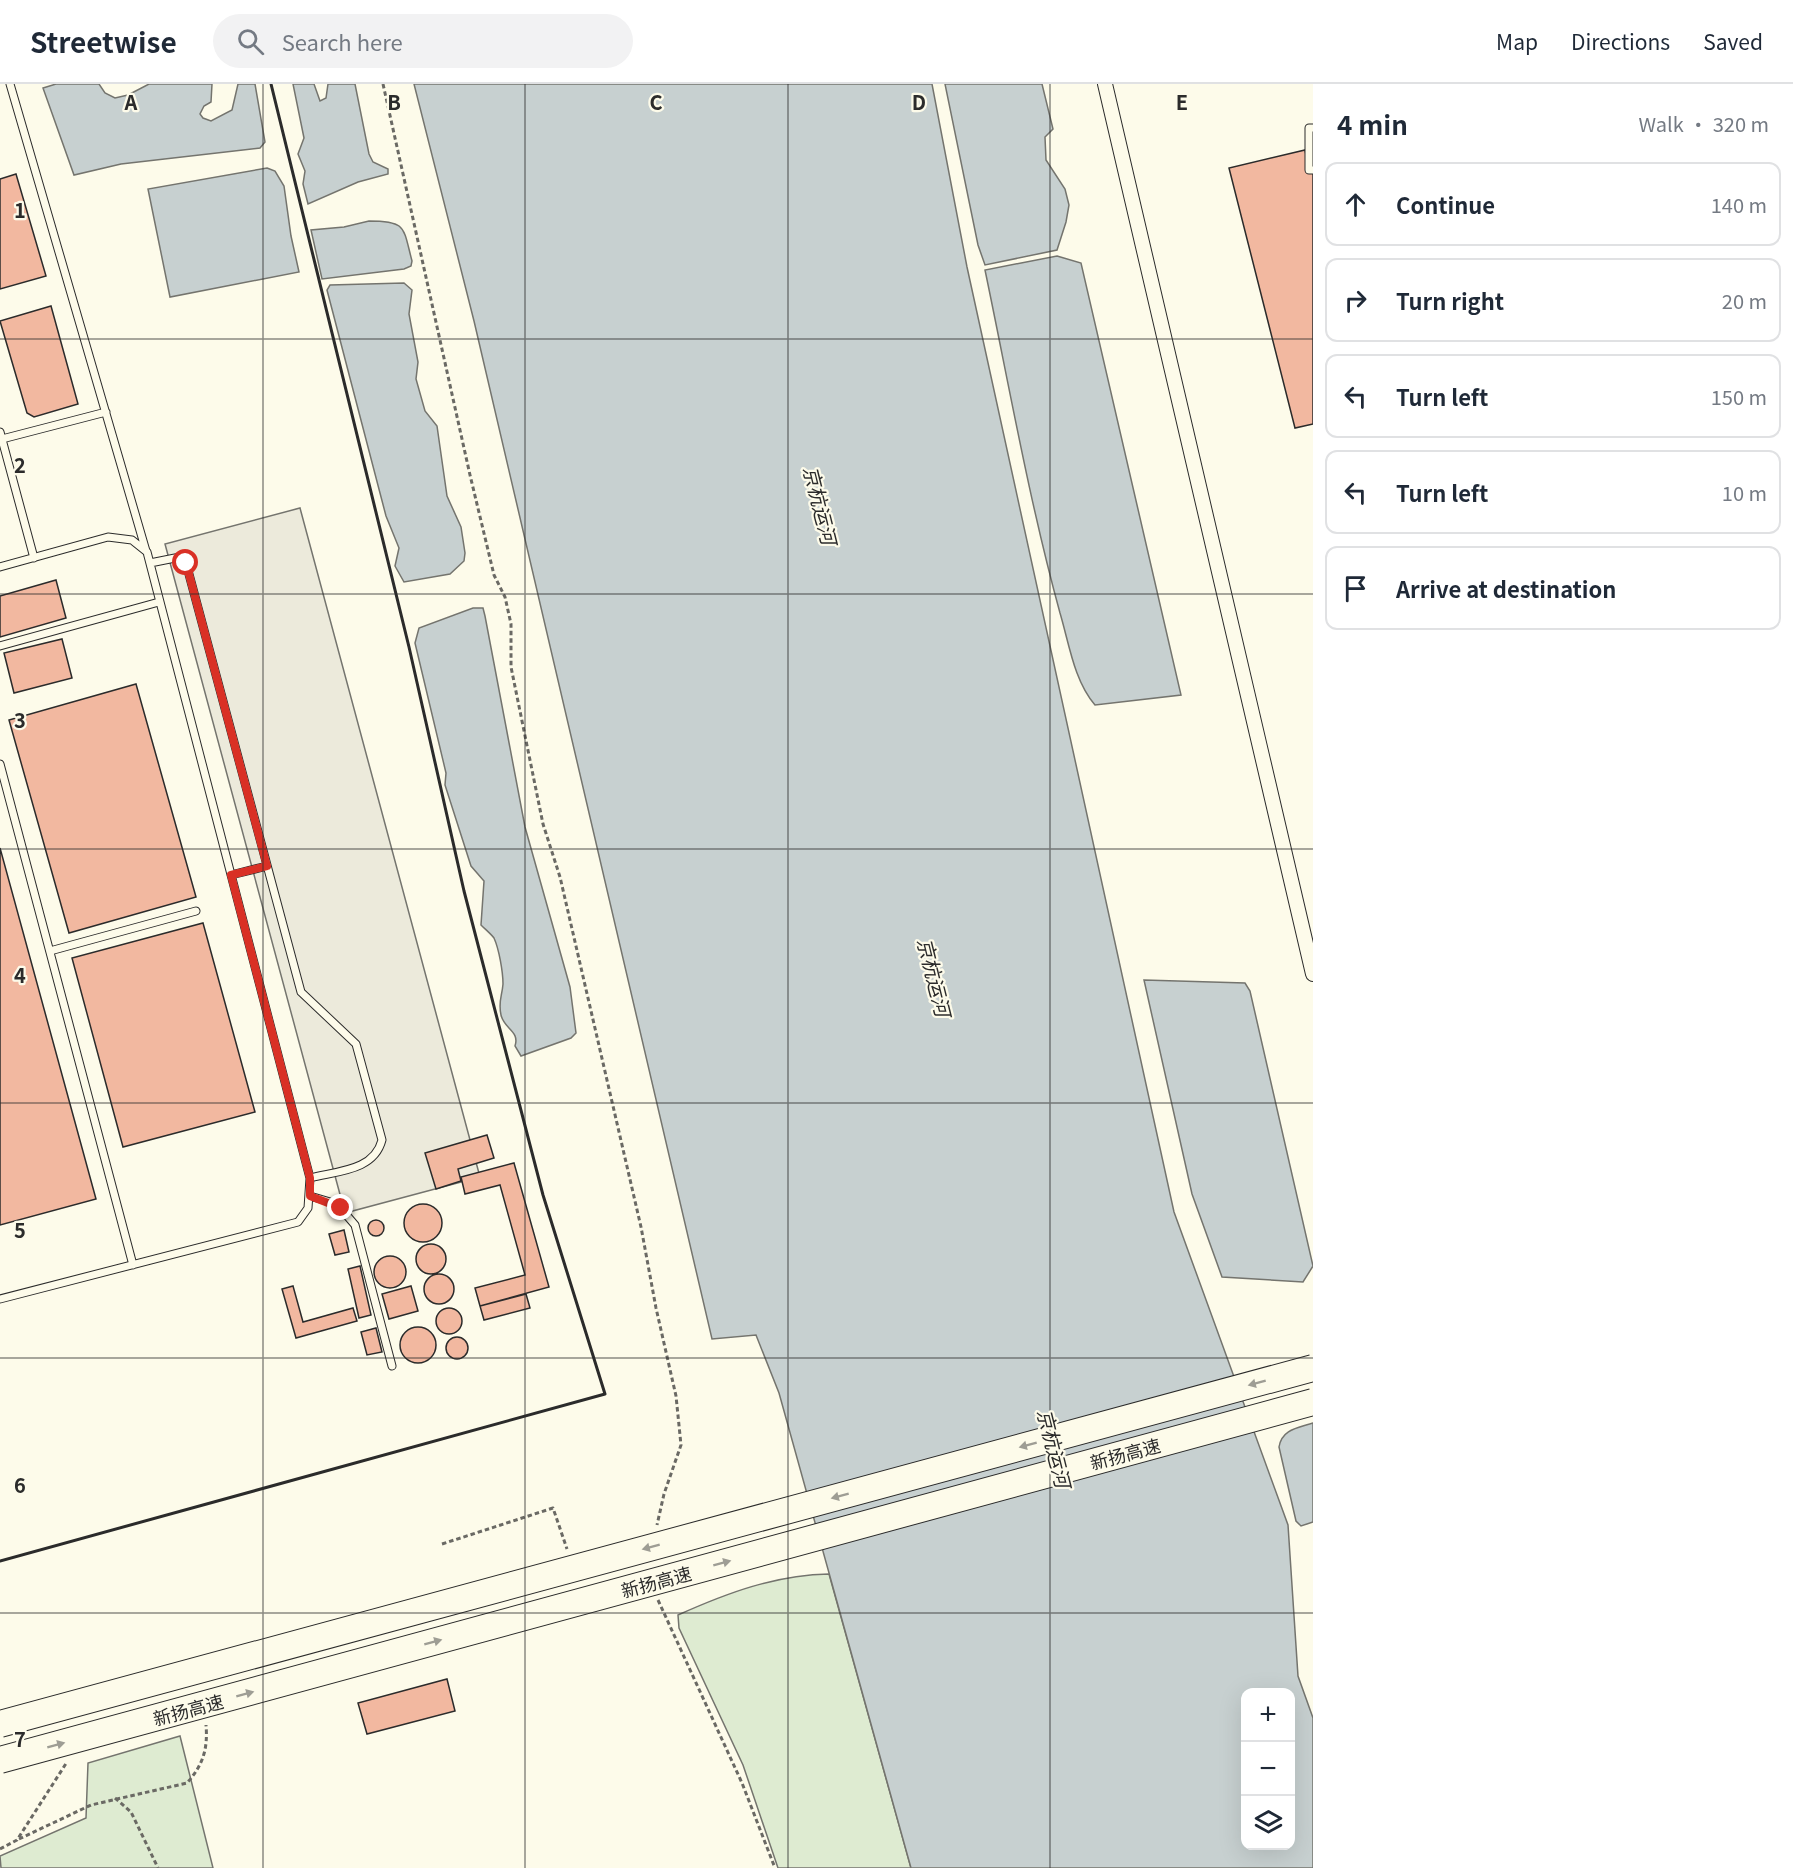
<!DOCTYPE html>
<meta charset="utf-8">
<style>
:root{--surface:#fff;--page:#f2f2f3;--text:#1f2937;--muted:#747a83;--line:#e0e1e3}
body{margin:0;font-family:Georgia,"Noto Sans SC",serif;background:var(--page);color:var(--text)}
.controls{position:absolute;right:18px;bottom:18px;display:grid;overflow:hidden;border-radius:12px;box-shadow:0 6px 24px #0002}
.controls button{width:54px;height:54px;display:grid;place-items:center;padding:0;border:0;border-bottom:2px solid var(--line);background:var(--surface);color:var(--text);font:30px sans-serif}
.stop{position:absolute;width:18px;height:18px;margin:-14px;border:4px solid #d93025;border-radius:50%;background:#fff}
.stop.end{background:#d93025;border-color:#fff;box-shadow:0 2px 6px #0008}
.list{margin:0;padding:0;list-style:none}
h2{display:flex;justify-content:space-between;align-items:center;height:78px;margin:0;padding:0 24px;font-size:26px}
h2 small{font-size:20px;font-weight:400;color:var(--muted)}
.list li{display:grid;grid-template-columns:39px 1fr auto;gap:18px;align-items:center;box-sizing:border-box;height:84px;margin:0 12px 12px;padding:0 12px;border:2px solid var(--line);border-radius:12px}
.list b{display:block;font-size:22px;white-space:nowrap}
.list em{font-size:20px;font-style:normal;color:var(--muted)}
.icon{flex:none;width:33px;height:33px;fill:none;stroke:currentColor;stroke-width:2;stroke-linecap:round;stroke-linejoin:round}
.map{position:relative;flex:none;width:1313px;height:1784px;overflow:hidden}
header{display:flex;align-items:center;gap:36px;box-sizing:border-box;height:84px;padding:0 30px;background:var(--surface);border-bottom:2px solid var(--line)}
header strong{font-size:28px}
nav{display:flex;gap:33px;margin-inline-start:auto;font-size:21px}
.search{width:420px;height:54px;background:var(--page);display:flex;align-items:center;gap:15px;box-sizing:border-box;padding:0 21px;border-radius:33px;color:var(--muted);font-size:22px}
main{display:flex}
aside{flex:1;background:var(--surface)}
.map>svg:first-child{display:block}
</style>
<header>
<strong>Streetwise</strong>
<div class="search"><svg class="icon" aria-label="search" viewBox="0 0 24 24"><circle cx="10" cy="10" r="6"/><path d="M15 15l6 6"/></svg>Search here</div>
<nav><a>Map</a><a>Directions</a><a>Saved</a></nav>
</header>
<main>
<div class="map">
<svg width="1313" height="1784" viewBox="0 0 1313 1784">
<rect width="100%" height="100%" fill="#fdfbea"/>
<path fill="#deebd1" stroke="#74746e" stroke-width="1.5" d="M829 1490 911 1784H778L743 1681 679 1544 678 1531C727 1509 775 1491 829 1490Z
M180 1652 213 1784H1L0 1772 86 1734 88 1679Z"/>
<path fill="#eceadb" stroke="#74746e" stroke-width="1.5" d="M300 424 480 1093 345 1129 165 460Z"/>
<path fill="#c7d0d0" stroke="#74746e" stroke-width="1.5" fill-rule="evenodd" d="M56 0H99L105 9 115 14 128 11 149 0H212L211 18 204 22 200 30 203 34 211 37 232 26 238 0H255L265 58 260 64 121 80 74 91 43 4Z
M293 0H314L320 17 326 14 328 0H355L369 70 373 78 388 85V90L358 98 308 120 303 100 305 87 298 70 304 54Z
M414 0H932L967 183 1174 1128 1288 1441 1298 1592 1313 1634V1784H911L779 1309 756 1251 712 1255 474 237ZM1246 1608H1290V1762H1246Z
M945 0H1042L1053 45 1045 53 1046 76 1065 105 1069 121 1066 138 1057 166 985 181 978 161Z
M267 84 275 87 284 102 291 152 299 188 170 213 148 105Z
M369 137C407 137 403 143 412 177L411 182 404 185 322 195 311 146 344 143Z
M1057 172 1081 179 1181 611 1095 621C1074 597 1069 559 1060 529 1029 416 1009 301 985 186Z
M404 199 412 206 409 230 418 278 416 295 425 327 437 342 447 412 461 443 465 469 464 477 450 490 404 498 395 482 399 464 386 432 327 206 330 201Z
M473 524H483L485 532 525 743 570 903 576 949 571 954 521 972 515 962C520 947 504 945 501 931 498 917 502 913 503 900 503 888 499 865 494 854 491 850 485 845 481 841L484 797 471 782 445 701 446 689 415 559 419 544Z
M1144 896 1245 899 1250 907 1313 1182 1303 1198 1222 1193 1192 1110Z
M1313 1339V1438L1301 1442 1296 1437 1279 1363C1282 1345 1298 1344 1313 1339Z"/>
<path fill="#f2b8a0" stroke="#2b2b2b" stroke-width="1.5" d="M1305 66 1309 86H1313V340L1295 344 1229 84Z
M16 90 46 192 0 205V95Z
M51 222 78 320 34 333 27 329 0 237Z
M56 496 66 534 0 553V512Z
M62 555 72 594 14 609 4 569Z
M136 600 196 813 69 849 9 636Z
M0 764 96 1115 0 1141Z
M203 839 255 1028 123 1063 72 874Z
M487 1051 494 1074 458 1085 461 1097 436 1105 425 1069Z
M514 1079 549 1203 480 1222 475 1204 525 1191 500 1101 465 1110 461 1093Z
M404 1139a19 19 0 1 1 38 0a19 19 0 1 1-38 0Z
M368 1144a8 8 0 1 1 16 0a8 8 0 1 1-16 0Z
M344 1146 349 1168 335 1171 329 1150Z
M416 1175a15 15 0 1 1 30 0a15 15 0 1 1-30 0Z
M374 1188a16 16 0 1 1 32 0a16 16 0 1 1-32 0Z
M360 1182 371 1231 359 1234 348 1185Z
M424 1205a15 15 0 1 1 30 0a15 15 0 1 1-30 0Z
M293 1202 303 1238 353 1224 357 1237 296 1254 282 1205Z
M411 1202 418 1227 389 1235 382 1210Z
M526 1210 530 1224 484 1236 480 1222Z
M436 1237a13 13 0 1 1 26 0a13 13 0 1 1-26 0Z
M400 1261a18 18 0 1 1 36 0a18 18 0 1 1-36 0Z
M376 1244 382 1268 367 1271 361 1248Z
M446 1264a11 11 0 1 1 22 0a11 11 0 1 1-22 0Z
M447 1595 455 1627 367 1650 358 1619Z"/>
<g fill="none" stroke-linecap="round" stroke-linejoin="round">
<g stroke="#2b2b2b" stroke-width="9">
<path id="service" d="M10 0 146 467
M1313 44H1309V86H1313
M0 348 34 474
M2 355 106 328
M150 479 180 473 186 479 301 908 356 960 382 1056C374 1087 337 1087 310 1094
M0 483 108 453 132 456 147 468 310 1094 308 1124 298 1138 0 1215
M0 562 159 518
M0 680 133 1181
M231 791 267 782
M50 867 196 827
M310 1112 337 1120 355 1141 392 1282"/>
</g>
<g stroke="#2b2b2b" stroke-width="16">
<path id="minor" d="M1105 0 1313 890"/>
</g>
<path stroke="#6a6964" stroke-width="3" stroke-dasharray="4.5 3" stroke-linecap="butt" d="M383 0 470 391 494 491 505 513 511 540V583L543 740 560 793 641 1143 656 1224 676 1312 681 1361 664 1410 657 1441
M442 1460 553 1424 567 1465
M658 1516 742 1699 775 1784
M115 1714 131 1728 158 1784
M19 1755 91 1721 187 1699C203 1681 208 1665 206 1641
M0 1765 17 1756 67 1678"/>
<use href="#service" stroke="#fdfbea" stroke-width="7"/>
<use href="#minor" stroke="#fdfbea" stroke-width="14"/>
<g stroke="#2b2b2b" stroke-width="28" stroke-linecap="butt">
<path id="motorway-bridge" d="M0 1640 1313 1284
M0 1676 1313 1318"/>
</g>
<use href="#motorway-bridge" stroke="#fdfbea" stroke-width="26"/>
<path stroke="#2b2b2b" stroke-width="3" d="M0 1477 605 1310 543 1111 464 807 409 563 271 0"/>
</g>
<defs><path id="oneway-solid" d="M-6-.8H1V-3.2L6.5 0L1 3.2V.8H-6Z" transform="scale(1.5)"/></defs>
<g fill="#9e9d94">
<use href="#oneway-solid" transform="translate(1257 1299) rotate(165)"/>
<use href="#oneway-solid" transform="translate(1028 1361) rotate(165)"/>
<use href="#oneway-solid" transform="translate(840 1412) rotate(165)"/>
<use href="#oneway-solid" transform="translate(651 1463) rotate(165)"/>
<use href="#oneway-solid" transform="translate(722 1479) rotate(-15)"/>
<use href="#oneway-solid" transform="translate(433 1558) rotate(-15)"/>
<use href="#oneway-solid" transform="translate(245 1610) rotate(-15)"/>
<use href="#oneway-solid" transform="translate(56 1661) rotate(-15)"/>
</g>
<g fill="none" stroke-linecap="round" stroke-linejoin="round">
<path stroke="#d93025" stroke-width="8" d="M186 479 267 782 231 791 310 1094V1112L341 1124"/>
</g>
<path fill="none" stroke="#2b2b2b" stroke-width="1.5" stroke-opacity="0.55" d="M263 0V1784M525 0V1784M788 0V1784M1050 0V1784M0 255H1313M0 510H1313M0 765H1313M0 1019H1313M0 1274H1313M0 1529H1313"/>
<g text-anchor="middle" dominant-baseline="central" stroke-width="4.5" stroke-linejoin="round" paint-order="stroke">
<g font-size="18" fill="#2b2b2b" stroke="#fdfbea">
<text transform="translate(1125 1369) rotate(-15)">新扬高速</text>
<text transform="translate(656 1497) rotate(-15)">新扬高速</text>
<text transform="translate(188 1625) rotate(-15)">新扬高速</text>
</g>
<g font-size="20" font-style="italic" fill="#2b2b2b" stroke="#fdfbea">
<text transform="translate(821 421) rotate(76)">京杭运河</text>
<text transform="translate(935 893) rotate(76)">京杭运河</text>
<text transform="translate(1055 1364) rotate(76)">京杭运河</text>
</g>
</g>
<g font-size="20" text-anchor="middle" font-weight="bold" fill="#2b2b2b" stroke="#fdfbea" stroke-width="4.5" stroke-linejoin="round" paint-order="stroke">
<text x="131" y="26">A</text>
<text x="394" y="26">B</text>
<text x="656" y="26">C</text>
<text x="919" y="26">D</text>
<text x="1182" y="26">E</text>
<text x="20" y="134">1</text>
<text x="20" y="389">2</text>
<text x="20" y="644">3</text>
<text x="20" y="899">4</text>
<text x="20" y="1154">5</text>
<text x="20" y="1409">6</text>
<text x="20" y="1663">7</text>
</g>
</svg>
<div class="controls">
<button>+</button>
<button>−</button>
<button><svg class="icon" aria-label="layers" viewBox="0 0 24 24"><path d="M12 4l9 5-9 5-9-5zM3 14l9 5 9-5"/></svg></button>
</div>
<div class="stop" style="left:186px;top:479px"></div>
<div class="stop end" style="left:341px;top:1124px"></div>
</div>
<aside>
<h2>4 min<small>Walk · 320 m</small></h2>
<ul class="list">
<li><svg class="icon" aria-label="ahead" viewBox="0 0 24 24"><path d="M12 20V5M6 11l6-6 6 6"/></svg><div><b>Continue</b></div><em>140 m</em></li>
<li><svg class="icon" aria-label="right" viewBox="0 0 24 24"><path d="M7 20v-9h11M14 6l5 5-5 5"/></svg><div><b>Turn right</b></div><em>20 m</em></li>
<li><svg class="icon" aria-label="left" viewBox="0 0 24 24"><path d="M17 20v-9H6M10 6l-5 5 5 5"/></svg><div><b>Turn left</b></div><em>150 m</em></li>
<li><svg class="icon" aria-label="left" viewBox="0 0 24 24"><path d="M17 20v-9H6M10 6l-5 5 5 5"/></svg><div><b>Turn left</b></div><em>10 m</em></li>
<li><svg class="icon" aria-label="arrive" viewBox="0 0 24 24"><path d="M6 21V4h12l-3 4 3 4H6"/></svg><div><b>Arrive at destination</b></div></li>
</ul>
</aside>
</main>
